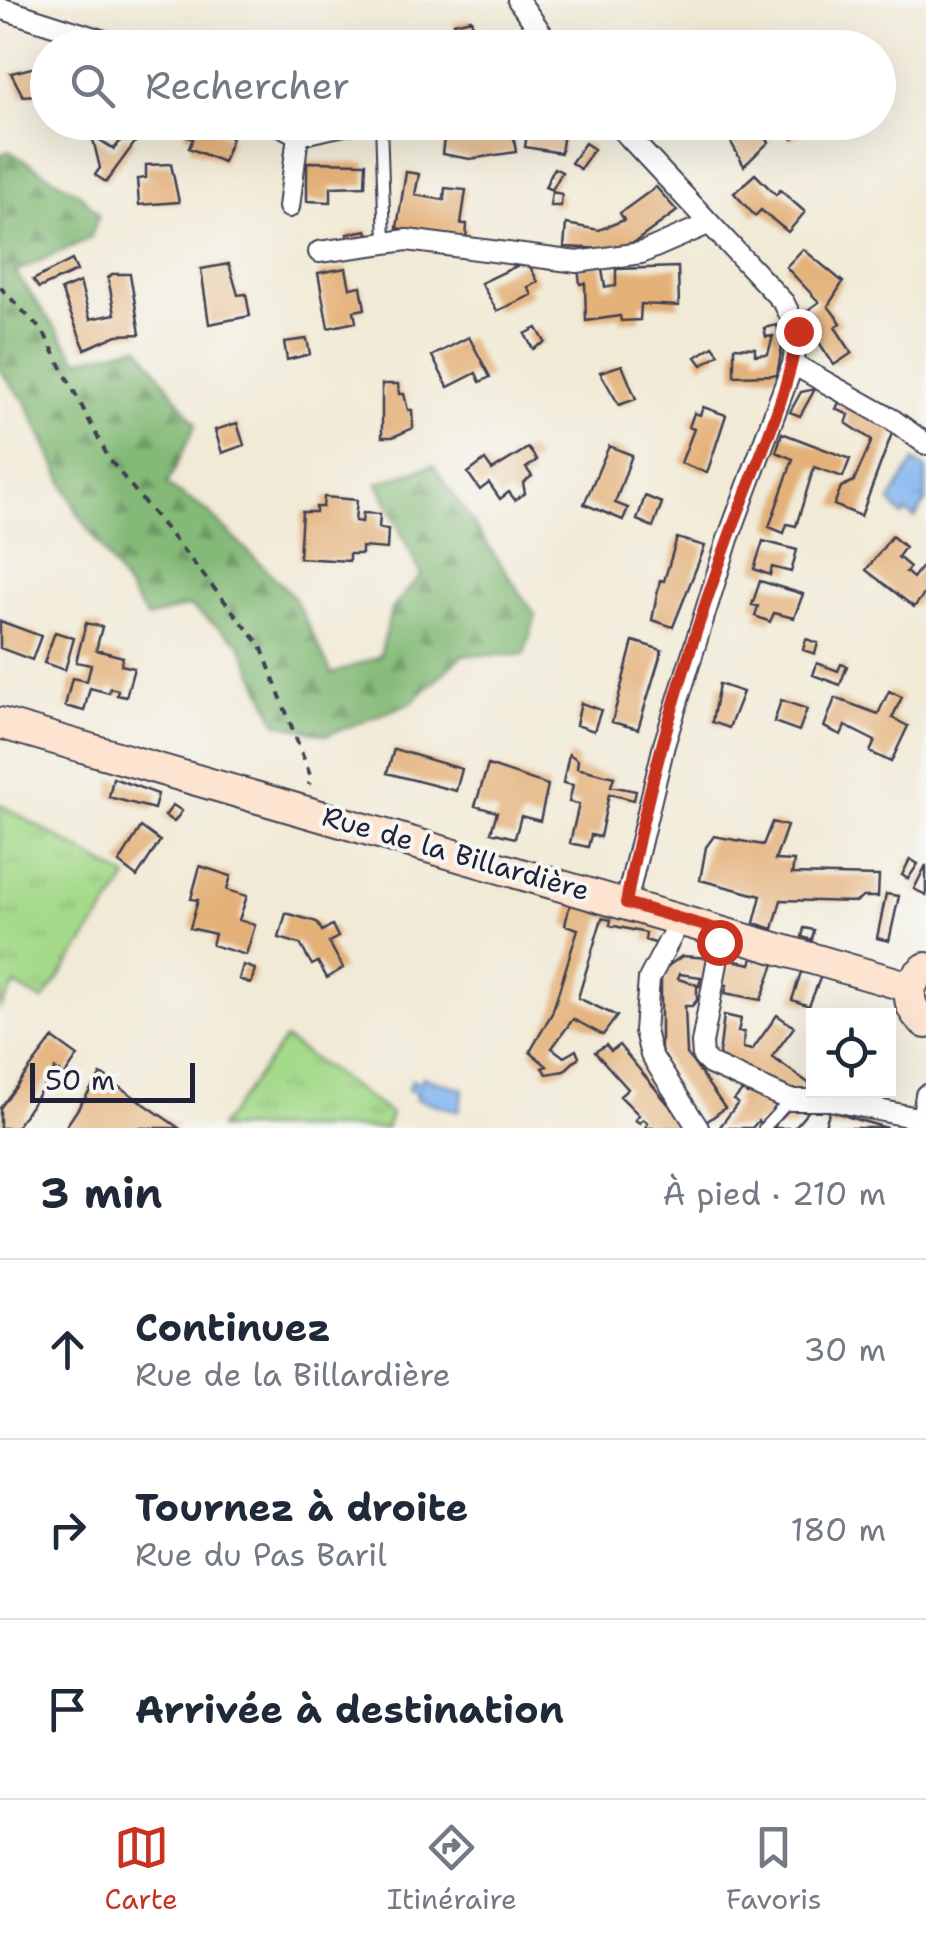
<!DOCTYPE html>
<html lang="fr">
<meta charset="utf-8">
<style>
:root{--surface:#fff;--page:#f6f6f7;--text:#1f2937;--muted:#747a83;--line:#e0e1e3;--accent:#c8321e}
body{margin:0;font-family:"Shantell Sans",sans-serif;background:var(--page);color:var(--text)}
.controls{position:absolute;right:30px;bottom:30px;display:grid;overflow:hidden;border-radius:0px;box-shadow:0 10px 40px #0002}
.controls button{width:90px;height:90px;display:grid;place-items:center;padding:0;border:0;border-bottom:2px solid var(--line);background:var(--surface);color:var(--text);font:50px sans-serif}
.scale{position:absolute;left:30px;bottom:25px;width:165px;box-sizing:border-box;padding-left:10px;border:5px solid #22223b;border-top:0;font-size:28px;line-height:35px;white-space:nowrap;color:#22223b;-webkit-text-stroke:8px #f6f6f2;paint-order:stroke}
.stop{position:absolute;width:30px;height:30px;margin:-22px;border:8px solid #c8321e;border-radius:50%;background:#fff}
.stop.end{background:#c8321e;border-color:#fff;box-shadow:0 2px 10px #0008}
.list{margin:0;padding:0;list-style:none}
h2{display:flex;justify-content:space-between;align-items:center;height:130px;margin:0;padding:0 40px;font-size:42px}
h2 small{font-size:32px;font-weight:400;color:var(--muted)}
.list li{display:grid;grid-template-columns:65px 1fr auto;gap:30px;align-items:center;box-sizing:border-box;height:180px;padding:0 40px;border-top:2px solid var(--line)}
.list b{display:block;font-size:38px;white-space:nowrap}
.list p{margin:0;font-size:32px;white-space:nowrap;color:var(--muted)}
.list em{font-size:32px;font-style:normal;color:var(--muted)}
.icon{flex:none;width:55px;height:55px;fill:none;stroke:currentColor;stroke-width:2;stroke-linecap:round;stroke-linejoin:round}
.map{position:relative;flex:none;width:926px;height:1128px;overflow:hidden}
.search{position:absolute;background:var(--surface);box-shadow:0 10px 40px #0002;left:30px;right:30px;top:30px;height:110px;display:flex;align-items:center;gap:25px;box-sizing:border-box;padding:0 35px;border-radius:55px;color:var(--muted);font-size:38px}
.sheet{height:670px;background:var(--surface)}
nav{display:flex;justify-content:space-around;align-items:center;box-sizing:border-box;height:140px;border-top:2px solid var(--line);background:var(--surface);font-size:28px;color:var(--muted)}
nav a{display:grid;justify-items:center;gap:5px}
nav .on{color:var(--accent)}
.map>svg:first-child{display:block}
</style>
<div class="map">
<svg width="926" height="1128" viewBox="0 0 926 1128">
<defs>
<pattern id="grass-tufts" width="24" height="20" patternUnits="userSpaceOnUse" patternTransform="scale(2.5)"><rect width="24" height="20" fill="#a5da8b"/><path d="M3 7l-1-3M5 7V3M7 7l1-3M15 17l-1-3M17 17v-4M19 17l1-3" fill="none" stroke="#8ebb79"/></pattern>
<pattern id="forest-firs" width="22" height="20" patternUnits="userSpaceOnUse" patternTransform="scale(2.5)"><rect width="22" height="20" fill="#84ba77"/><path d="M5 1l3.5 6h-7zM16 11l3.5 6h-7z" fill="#6c9763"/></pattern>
<pattern id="water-ripples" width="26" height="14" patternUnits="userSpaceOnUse" patternTransform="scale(2.5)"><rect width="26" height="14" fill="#83b6f0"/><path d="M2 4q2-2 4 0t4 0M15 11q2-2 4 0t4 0" fill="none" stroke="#6b94c4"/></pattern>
</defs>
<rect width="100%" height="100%" fill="#f6f6f2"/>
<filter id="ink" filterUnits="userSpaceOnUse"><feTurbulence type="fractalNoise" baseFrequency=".01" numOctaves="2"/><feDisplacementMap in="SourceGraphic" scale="20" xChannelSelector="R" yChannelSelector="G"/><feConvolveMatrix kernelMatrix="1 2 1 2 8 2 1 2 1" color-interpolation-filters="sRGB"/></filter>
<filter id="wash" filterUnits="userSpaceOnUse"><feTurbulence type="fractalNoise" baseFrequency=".0048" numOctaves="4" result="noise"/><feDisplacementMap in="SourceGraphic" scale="40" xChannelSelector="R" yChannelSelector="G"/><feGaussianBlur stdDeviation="2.25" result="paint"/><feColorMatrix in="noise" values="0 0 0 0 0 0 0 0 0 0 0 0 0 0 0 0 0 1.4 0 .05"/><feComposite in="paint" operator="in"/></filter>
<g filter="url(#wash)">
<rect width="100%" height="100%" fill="#f1ead6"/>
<path fill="url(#grass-tufts)" stroke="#647e63" stroke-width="2.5" d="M0 804 128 878 43 1001 15 985 0 1008Z
M285 1039 391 1114 386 1128H219Z"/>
<path fill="url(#forest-firs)" stroke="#536e59" stroke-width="2.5" d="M9 151 81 195 99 215 90 238 15 272 78 360 139 346 196 424 167 485 207 511 294 597 332 674 380 656 391 610 421 575 378 483 433 465 536 616 524 655H463L411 703 327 735 277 723 240 643 189 606 147 618 76 510 26 402 0 371V155Z"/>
<path fill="url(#water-ripples)" stroke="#526c96" stroke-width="2.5" d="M914 461 926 469V501L915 518 906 512 902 516 890 501Z
M423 1077 464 1089 459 1111 416 1099 418 1093 408 1090 411 1080 421 1083Z"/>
<g id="blocks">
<path fill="#e4b179" d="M471 19 476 35 501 28 506 48H461L454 23Z
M423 37 426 48H398L397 43Z
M48 64V94L23 96 11 73Z
M188 122H200L232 138 223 162 189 148 193 139 184 135Z
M529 122 565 126 561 153 525 147Z
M720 122H752L769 142 744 166Z
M791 122H812L793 139 784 129Z
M512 128 516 152 470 159 442 154 444 138Z
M92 135 114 149 125 135 136 141 106 182 95 175 100 168Z
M585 143 594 149 580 169 571 163Z
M307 162 366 163 365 186 331 187V202L307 201Z
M171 164 179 202 139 205 137 179 146 178V165Z
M554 168 562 172 552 190 545 187Z
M406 172 419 174 415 195 444 200 445 188 466 190 461 224H467L466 242 397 228Z
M755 174 776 195 780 190 805 212 788 232 761 210 755 216 734 193Z
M656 187 677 211 635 242 606 249 564 247 566 224 599 230 624 220 620 213Z
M552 192 562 194 561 206H550Z
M367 230 371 241 350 246 347 234Z
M803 249 843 282 828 306 841 323 835 327 852 353 834 365 801 315 819 302 786 267Z
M72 260 77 271 39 288 33 280Z
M527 261 538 282 528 287 532 295 497 311 481 283Z
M229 264 238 295 246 294 250 316 209 324 201 269Z
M601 264 605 287 616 286V269L678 267 679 306 641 304 640 320 621 321 620 316 586 321 585 283 580 284 578 268Z
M346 268 350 288 361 286 365 309 354 311 356 322 328 328 318 273Z
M112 274H130L140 334 117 335 85 349 61 290 80 282 90 319 115 314 108 278Z
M777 325 782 347 777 375 734 376V347L755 348V355L768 354 773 336 766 337 764 328Z
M537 328 545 342 533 349 525 334Z
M469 337 490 377 480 382 476 373 448 387 432 356Z
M307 339 310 354 287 360 284 342Z
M713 346 719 354 702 365 696 357Z
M622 365 636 399 619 405 600 372Z
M382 384H398L399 394H404L408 410H412L413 428 393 437H382Z
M815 389 800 416 790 412 801 392Z
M842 396 894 428 861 516 834 505 841 487 854 481 872 440 846 423 849 415 836 409Z
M703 407 726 415 707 473 681 463 694 429 689 427 694 413 700 415Z
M237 423 244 445 222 453 215 430Z
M782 433 850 459 843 477 814 467 796 526 787 524 784 533 769 527 793 459 776 452Z
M609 446 632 455 615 503 628 508 623 520 584 504Z
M528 448 537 460 526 468 532 476 523 483 525 493 515 500 509 492 500 499 489 483 480 490 468 473 485 460 492 470Z
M645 496 662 503 653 527 637 520Z
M324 497 357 500 355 521 362 522 363 513 380 514 379 528 388 529 387 549 362 547V554H349V561L299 558 302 512H316V507H323Z
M892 536 905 547 898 557 910 567 906 572 913 578 926 561V592L914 607 866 570Z
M677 538 705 546 673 627 652 620 660 580 664 581Z
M763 541 797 550 791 572 772 567 770 575 754 569Z
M760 581 803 594 794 618 774 613 770 622 755 616 758 606 752 605Z
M0 621 41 636 32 660 0 648Z
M86 623 102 627 96 650 123 657 121 665 134 668 126 697 117 695 118 690 110 688 109 693 90 688 84 711 65 706 72 678 87 681 91 665 76 662Z
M55 632 74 638 65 670 44 663Z
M806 639 818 643 815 654 803 650Z
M633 641 662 650 638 729 612 722Z
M817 663 838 671 841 664 847 666 840 685 813 675Z
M719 684 743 692 729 728 712 722Z
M889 691 902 697 892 718 908 726 891 762 870 752 875 741 845 726 841 735 824 727 835 698 878 714Z
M781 700 807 709 799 731 774 722Z
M581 703 601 710 594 731 576 725Z
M394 749 462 769 456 791 387 773Z
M569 754 578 760 577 768 614 777 611 786 636 791 634 800 609 794 600 837 591 835 588 847 570 843 579 804 569 802 573 785 563 783Z
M488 765 548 785 540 821 521 816 515 838 491 832 497 812 475 806Z
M113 778 158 794 154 809 109 797Z
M173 805 182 811 174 822 165 816Z
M772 822 787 826 775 860 794 861 792 874 879 876 878 897H863L856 902 781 900 773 929 754 923 761 896 700 880 706 847 714 836 763 845Z
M141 827 160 841 137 877 119 863Z
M910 859 918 864 908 879 902 875Z
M926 865V895L914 889Z
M200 866 231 876 227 890 247 896 239 920 255 925 246 955 212 945 215 934 190 928 198 900 191 899Z
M886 894 899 896 889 941 877 938Z
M571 900 664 926 658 944 645 940 646 933 610 925 611 920 602 918 578 998 617 1016 603 1035 573 1019 552 1048 564 1057 576 1050 579 1057 564 1071 547 1074 542 1068 547 1066 530 1052 552 1013 578 929 565 925Z
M286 913 317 922 322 931 332 925 338 937 329 942 343 968 327 978 318 962 312 965 300 944 279 938Z
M804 928 814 930 812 940 802 937Z
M682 956 709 958 703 986H699L701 977 679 974 678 979 697 985V1000L692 1006H685L687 1054 725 1108 705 1123 661 1053V971Z
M753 958 774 964 761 1000 725 993 727 985 719 983 726 959 751 964Z
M243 965 255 969 251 984 239 979Z
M801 972 821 976 809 1006 792 1000Z
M724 1015 741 1019 738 1032H744L743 1048 752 1050 777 1015 794 1027 772 1057 814 1087 795 1094 718 1063Z
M53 1038 78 1056 65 1075 55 1069 16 1128H0V1108Z
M606 1045 611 1051 619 1045 688 1128H645L648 1123 643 1119 640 1123 635 1120 639 1115 620 1096 628 1089 595 1052Z
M101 1074 179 1128H65Z
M753 1087 777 1107 762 1125 758 1121 752 1128H719L738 1103 734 1100 743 1090 747 1094Z
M795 1106 812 1107 794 1128H774L780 1116Z
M830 1110 855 1119 887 1128H824Z"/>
</g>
</g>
<g filter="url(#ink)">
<use href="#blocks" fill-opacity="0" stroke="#414052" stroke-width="2.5"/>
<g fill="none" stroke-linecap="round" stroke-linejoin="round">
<g stroke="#414052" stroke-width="14">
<path id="lane" d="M381 122 385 242
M764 1128 790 1100"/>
</g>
<g stroke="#414052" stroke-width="24">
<path id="street" d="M518 0 552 48
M0 8 126 48
M275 122 298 135
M615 122 784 303 798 331 793 364 728 539 664 745 626 903
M289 207 298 135 358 122
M319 252 407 240 577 262 641 253 708 224
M793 364 893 420 926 444
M680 920 649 979 645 1031 651 1055 698 1128
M723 931 702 1043 703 1057 710 1064 790 1100H830L922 1119
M921 1128 926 1095"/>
</g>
<g stroke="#414052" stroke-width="34">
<path id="secondary" d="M0 723 910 987
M926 968C904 983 905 1008 926 1023"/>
</g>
<path stroke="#414052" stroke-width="4" stroke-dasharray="8 8" stroke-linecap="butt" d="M0 287 44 333 109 459 261 646 310 775 309 785"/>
<use href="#lane" stroke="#fff" stroke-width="10"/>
<use href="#street" stroke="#fff" stroke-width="20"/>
<use href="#secondary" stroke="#fde4d0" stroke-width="30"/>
</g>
</g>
<g fill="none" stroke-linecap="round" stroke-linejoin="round" filter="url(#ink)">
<path stroke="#c8321e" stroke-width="12" d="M719 942 723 931 626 903C648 779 687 652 730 534 754 468 787 401 798 331"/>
</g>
<g text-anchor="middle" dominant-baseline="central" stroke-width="8" stroke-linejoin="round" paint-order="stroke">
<g font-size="28" fill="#22223b" stroke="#f6f6f2">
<text transform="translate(456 853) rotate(16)">Rue de la Billardière</text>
</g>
</g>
</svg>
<div class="controls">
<button><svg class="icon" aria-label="locate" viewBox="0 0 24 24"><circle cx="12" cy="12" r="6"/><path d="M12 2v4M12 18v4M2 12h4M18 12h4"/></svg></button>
</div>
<div class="scale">50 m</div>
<div class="stop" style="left:719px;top:942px"></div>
<div class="stop end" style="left:798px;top:331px"></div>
<div class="search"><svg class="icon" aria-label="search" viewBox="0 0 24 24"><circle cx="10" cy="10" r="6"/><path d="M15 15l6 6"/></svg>Rechercher</div>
</div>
<section class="sheet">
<h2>3 min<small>À pied · 210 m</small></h2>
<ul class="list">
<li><svg class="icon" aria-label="ahead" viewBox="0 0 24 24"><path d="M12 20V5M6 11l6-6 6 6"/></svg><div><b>Continuez</b><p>Rue de la Billardière</p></div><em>30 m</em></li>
<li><svg class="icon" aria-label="right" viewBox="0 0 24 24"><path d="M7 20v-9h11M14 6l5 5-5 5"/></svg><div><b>Tournez à droite</b><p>Rue du Pas Baril</p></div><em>180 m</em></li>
<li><svg class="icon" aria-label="arrive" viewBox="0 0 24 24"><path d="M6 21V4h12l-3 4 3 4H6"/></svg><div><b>Arrivée à destination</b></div></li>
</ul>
</section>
<nav>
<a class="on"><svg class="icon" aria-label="map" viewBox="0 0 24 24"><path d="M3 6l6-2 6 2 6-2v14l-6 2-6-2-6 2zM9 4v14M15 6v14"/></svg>Carte</a>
<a><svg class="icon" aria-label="directions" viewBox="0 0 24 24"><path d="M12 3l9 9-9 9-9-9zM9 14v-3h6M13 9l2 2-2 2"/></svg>Itinéraire</a>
<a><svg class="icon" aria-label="saved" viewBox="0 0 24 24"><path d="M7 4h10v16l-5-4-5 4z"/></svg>Favoris</a>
</nav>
